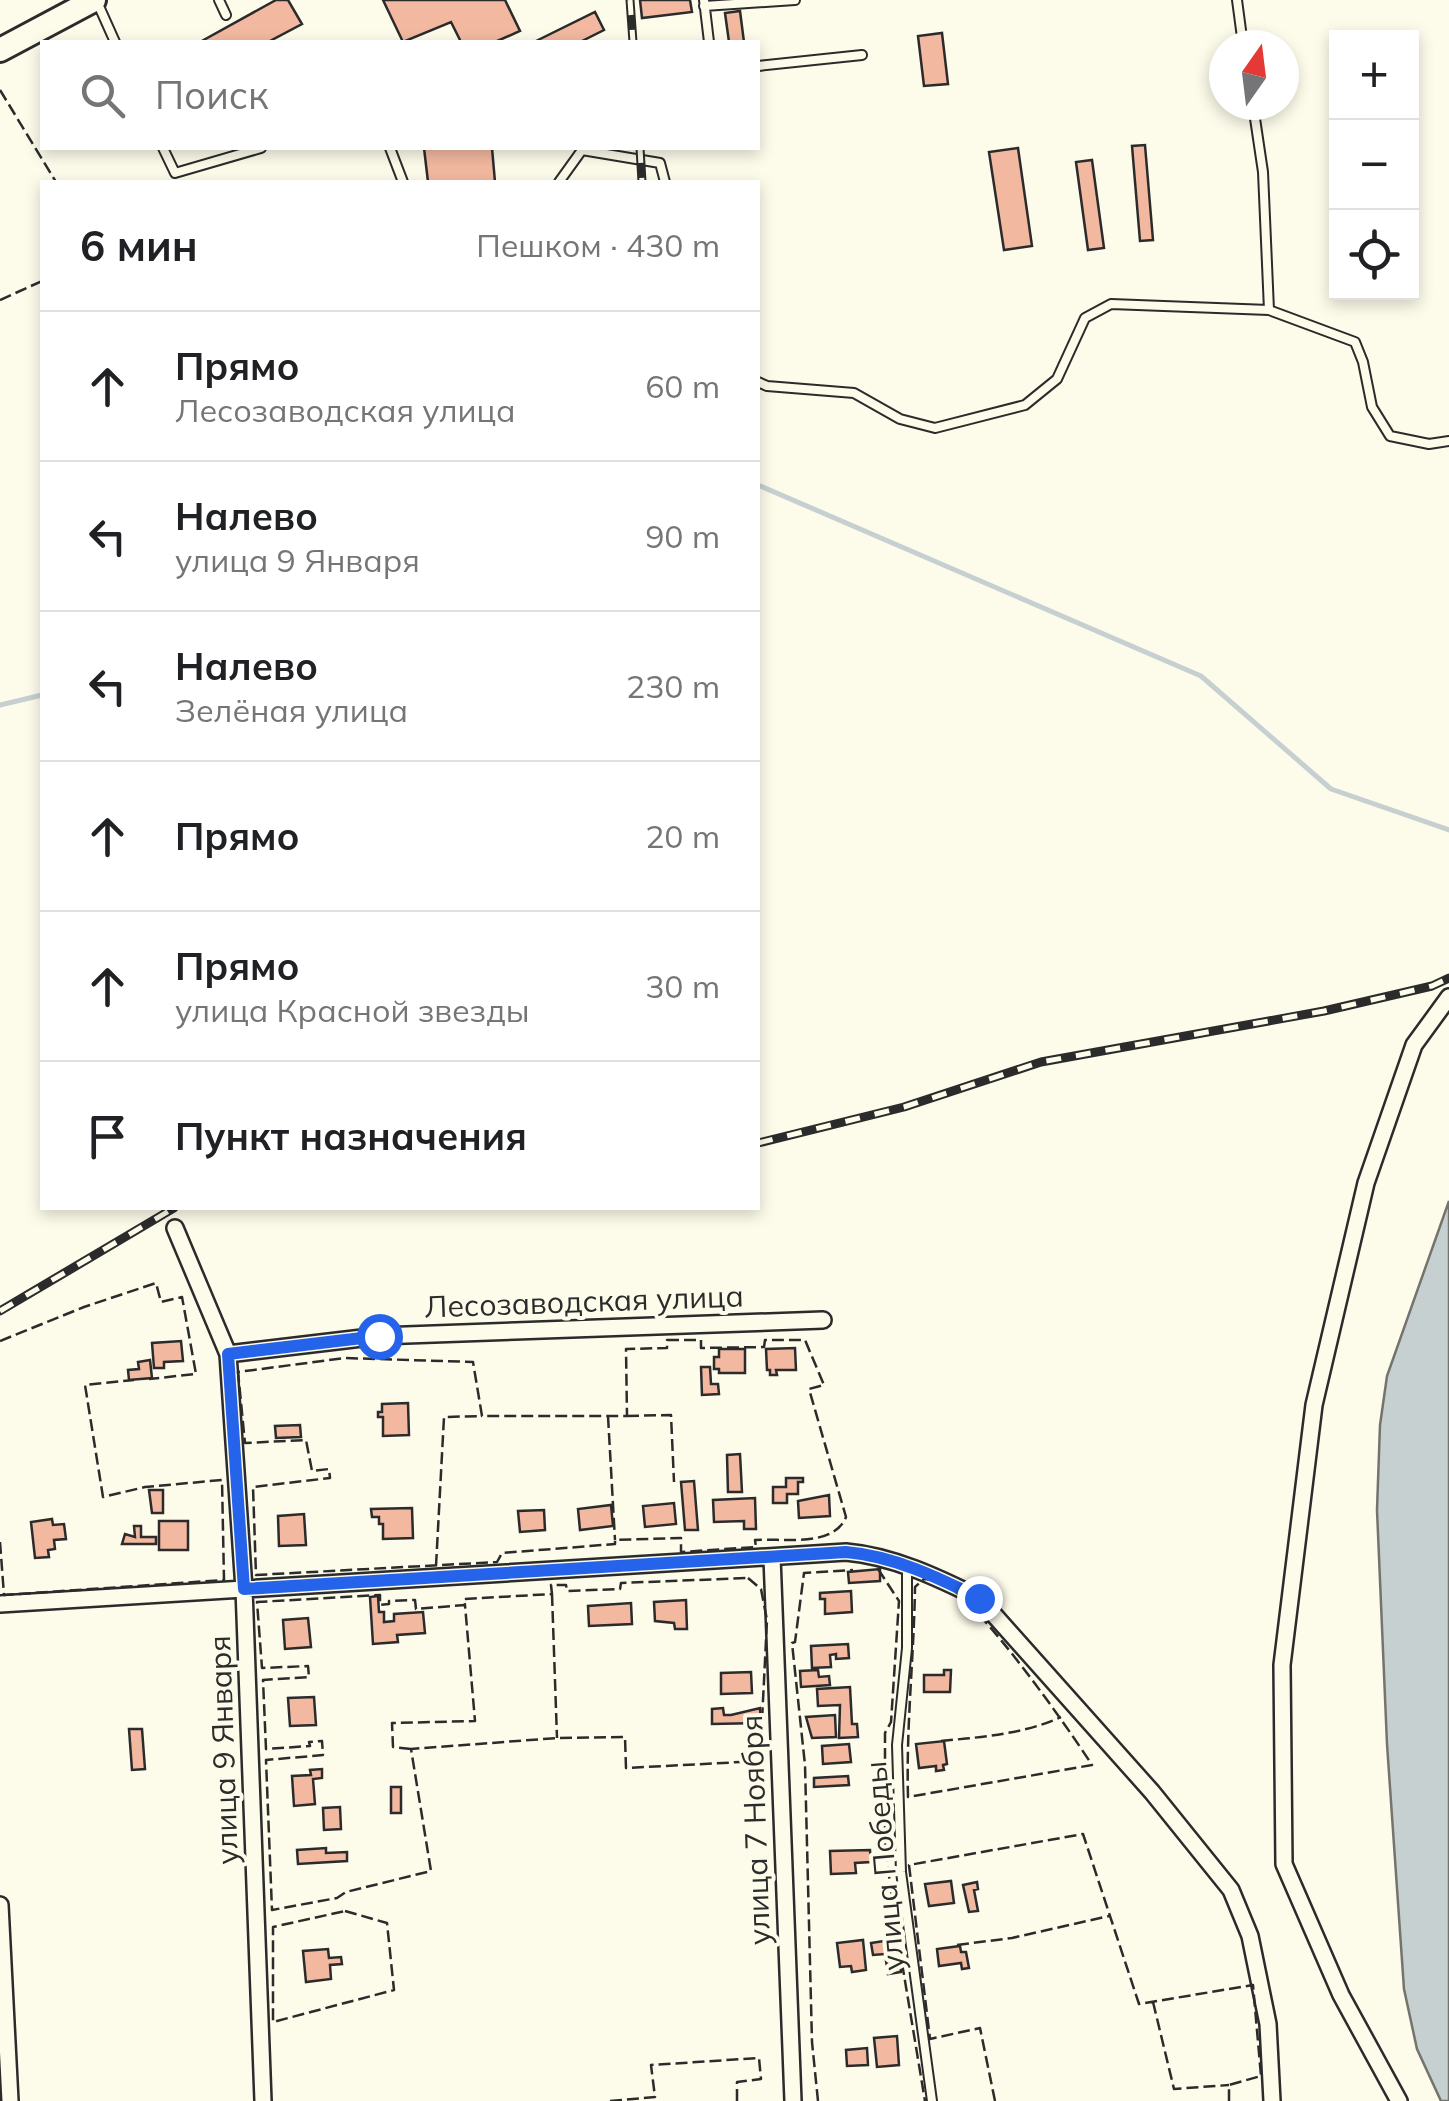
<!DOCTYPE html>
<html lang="ru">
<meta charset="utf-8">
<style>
:root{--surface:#fff;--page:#f6f6f6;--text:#202124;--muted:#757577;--line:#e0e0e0}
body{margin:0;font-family:Mulish,sans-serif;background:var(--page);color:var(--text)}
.controls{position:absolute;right:30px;top:30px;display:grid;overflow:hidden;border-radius:0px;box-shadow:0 5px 15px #0003}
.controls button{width:90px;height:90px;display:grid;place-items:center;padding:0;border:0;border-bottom:2px solid var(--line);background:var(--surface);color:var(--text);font:50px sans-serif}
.compass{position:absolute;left:1209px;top:30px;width:90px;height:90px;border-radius:50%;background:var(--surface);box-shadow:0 5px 15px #0003;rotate:14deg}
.stop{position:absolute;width:30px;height:30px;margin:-22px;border:8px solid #2563eb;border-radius:50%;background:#fff}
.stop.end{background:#2563eb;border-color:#fff;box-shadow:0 2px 10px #0008}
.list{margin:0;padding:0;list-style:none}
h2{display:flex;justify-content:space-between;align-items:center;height:130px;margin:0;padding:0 40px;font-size:42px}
h2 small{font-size:32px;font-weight:400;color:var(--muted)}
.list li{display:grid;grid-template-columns:65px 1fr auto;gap:30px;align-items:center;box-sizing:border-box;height:150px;padding:0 40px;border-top:2px solid var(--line)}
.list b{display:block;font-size:38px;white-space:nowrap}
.list p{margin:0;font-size:32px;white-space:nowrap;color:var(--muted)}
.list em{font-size:32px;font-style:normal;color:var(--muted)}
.icon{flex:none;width:55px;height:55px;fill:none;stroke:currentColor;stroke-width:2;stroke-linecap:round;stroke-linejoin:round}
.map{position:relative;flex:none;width:1449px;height:2101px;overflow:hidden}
.search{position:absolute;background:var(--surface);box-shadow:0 5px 15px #0003;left:40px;top:40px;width:720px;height:110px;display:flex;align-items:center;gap:25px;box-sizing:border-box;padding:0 35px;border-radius:0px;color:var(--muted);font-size:38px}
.panel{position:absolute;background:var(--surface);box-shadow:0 5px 15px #0003;left:40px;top:180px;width:720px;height:1030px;border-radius:0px}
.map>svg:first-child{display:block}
</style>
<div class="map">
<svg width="1449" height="2101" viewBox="0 0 1449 2101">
<rect width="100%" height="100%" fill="#fdfbea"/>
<path fill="#c7d0d0" stroke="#74746e" stroke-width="2.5" d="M1449 1201V2101H1441L1417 2049 1404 1989 1387 1744 1377 1510 1380 1425 1387 1376Z"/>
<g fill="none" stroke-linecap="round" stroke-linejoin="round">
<path stroke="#c7d0d0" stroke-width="5" d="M758 485 1201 676 1331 789 1449 830
M0 705 42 695"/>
</g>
<path fill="#f2b8a0" stroke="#2b2b2b" stroke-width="2.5" d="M276 0H288L302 24 268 42H200Z
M383 0H505L520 31 495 42H461L451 22 403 42Z
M640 0H690L692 12 642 18Z
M740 11 744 42H729L725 13Z
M595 12 604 30 580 42H534Z
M942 33 948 84 924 86 918 36Z
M1145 145 1153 240 1140 241 1132 146Z
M424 148H492L495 182H428Z
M1018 148 1032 246 1004 250 989 152Z
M1092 160 1104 248 1088 250 1076 162Z
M181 1341 183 1361 164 1362V1368H154L152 1343Z
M795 1348 796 1370H776L777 1375H770V1370H767L766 1349Z
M719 1349H745V1373H719V1369H714V1357H719Z
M150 1360 152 1378 129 1380 128 1370 139 1369 138 1362Z
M701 1367H710L711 1384H718L719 1394 702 1395Z
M408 1403 409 1435 383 1436V1417H378V1412H382V1404Z
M300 1425 301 1437 276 1438 275 1426Z
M740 1454 742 1492H728L727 1455Z
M786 1478H803V1482H798V1494H787V1503H773V1487H786Z
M694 1481 698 1530H685L681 1482Z
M149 1490H163V1513H152Z
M829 1495 830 1516 799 1518 798 1501Z
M755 1498 756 1529H744V1521L714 1522 713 1500Z
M674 1503 676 1524 645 1527 643 1506Z
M611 1505 613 1526 580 1530 578 1509Z
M412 1508 413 1538 383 1539V1524H379V1517H372L371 1509Z
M544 1510 545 1530 520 1532 518 1511Z
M304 1514 306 1545 279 1546 278 1516Z
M52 1519 53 1525 64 1524 66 1539 54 1540 55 1549 48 1550 49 1557 35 1558 31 1522Z
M159 1521H188V1550H159Z
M134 1526H141V1537H156V1544H122L125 1534 135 1537Z
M880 1569V1581L849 1583 848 1572Z
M851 1591 852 1612 825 1614V1599H820V1593Z
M378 1596 379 1612H384V1622L394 1621V1614L423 1612 425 1633 397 1635 398 1642 373 1644 370 1597Z
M686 1600 687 1629H675L674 1623 655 1621 654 1602Z
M631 1603 632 1624 589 1626 588 1606Z
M308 1618 311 1647 285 1649 283 1620Z
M848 1644 849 1658 836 1659V1654L830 1655 831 1667 812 1668 811 1646Z
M818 1670 819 1677 829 1676 830 1685 801 1687 800 1671Z
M944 1670H951L950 1692H924V1675H944Z
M751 1672 752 1693 721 1694V1673Z
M850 1687 852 1724H857L858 1737 839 1738 840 1705 818 1706 817 1689Z
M314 1697 316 1725 290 1726 288 1698Z
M723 1708 724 1715H731L760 1708 761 1723 712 1724V1709Z
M835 1715 836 1737 812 1738 806 1717Z
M129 1729H142L145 1769 132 1770Z
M944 1741 947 1764 943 1765 944 1770 936 1771V1766L919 1768 916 1744Z
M849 1744 851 1762 823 1764 822 1746Z
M322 1769V1778L313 1779 315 1804 294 1806 292 1776 311 1775 310 1770Z
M848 1776 849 1785 814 1787V1778Z
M391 1787H401V1813H391Z
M340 1807 341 1829 324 1830 323 1808Z
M326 1848V1853L347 1852V1861L298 1864 297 1850Z
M870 1850 871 1862 855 1863 856 1873 831 1874 830 1851Z
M951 1881 954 1903 929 1906 925 1884Z
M977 1882 978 1889 974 1890 978 1911 969 1912 963 1885Z
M897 1939 901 1972 888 1974 885 1954 873 1955 871 1943Z
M863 1940 866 1970 852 1972 851 1966 840 1967 837 1943Z
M960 1946 961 1952H966L969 1968 962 1969 961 1963 939 1966 937 1949Z
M328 1949 329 1958 341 1957 342 1964 330 1965 331 1979 306 1982 303 1951Z
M897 2036 899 2065 877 2067 874 2038Z
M867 2048 868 2065 847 2066 846 2050Z"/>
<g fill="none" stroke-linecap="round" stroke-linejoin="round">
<g stroke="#2b2b2b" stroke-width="12">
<path id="lane" d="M219 0 226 15
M704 0 709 42
M1237 0 1243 45
M98 4 115 42
M704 6 795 0
M758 66 862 55
M163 148 175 173 261 148
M390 148 403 182
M559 182 582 150 660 163 665 182
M1269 310 1355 342 1363 362 1372 407 1390 436 1429 444 1449 441
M758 382 767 386 854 393 900 419 935 428 1025 405 1057 379 1085 318 1111 304 1269 310 1263 172 1253 105
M907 1567V1648L897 1745 901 1872 932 2101"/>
</g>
<g stroke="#2b2b2b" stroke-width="20">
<path id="street" d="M175 1228 228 1354 244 1589 263 2101
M228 1354 379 1336 823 1320
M772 1557 793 2101
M0 1604 846 1552C892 1556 937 1577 979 1598L1152 1792 1231 1890 1250 1936 1268 2024 1272 2101
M0 1905 10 2101
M1399 2101 1341 1995 1284 1864 1282 1665 1314 1405 1366 1183 1414 1045 1449 997"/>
</g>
<g stroke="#2b2b2b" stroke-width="28">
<path id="secondary" d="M0 50 94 0"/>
</g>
<use href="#lane" stroke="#fdfbea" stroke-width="8"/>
<use href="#street" stroke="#fdfbea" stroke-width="15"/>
<use href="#secondary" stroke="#fdfbea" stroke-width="22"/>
<g stroke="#2b2b2b" stroke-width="9">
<path id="rail" d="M630 0 633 42
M640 148 642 182
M758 1143 904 1107 1041 1062 1324 1011 1432 986 1449 978
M0 1311 174 1208"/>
</g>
<use href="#rail" stroke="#fdfbea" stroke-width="5" stroke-dasharray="15" stroke-linecap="butt"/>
<path stroke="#2b2b2b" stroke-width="2.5" stroke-dasharray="12 5" stroke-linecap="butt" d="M0 90 56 182
M0 300 42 281
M667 1340H701V1348L764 1347 765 1340H805L824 1385 809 1389 846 1517C833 1548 784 1538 755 1540L756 1547 681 1552V1538L615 1540V1544L502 1553 497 1562 256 1575 253 1487 330 1478 329 1469 312 1471 306 1440 245 1443 238 1372 345 1358 473 1362 482 1416H627L626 1349 667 1348Z
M0 1341 84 1307 156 1283 161 1302 182 1297 196 1374 149 1379
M608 1416 615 1540
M627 1416 671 1415 674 1482
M0 1542 4 1595 224 1580 222 1480 145 1487 103 1497 85 1385 134 1380
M436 1566 444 1417 482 1416
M878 1569 899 1601 891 1722 885 1733V1846L898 1943
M748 1578 761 1589 767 1620 760 1761 626 1768 625 1737 557 1738 411 1749 431 1871 346 1892 337 1898 272 1910 266 1760 323 1755 322 1741 309 1742 310 1746 266 1749 263 1680 309 1677 308 1666 262 1668 257 1602 380 1595V1605L389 1604V1601L415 1600 416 1609 465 1605 464 1599 552 1594 551 1585H566L567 1591 620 1589 621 1583Z
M924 1579C929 1579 934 1579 939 1581 974 1593 1069 1729 1092 1765L908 1797C906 1726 914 1657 915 1587Z
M552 1594 557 1738
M941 1741C982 1737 1024 1734 1061 1717
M411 1749 393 1747 392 1723 475 1721 465 1605
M345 1911 387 1923 394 1990 273 2022V1927Z
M957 1945 1012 1938 1109 1916
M902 1963 925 2101
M1153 2002 1174 2089 1229 2085
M610 2101 655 2097 651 2065 759 2058 761 2079 737 2082V2101
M818 2101 812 2042 805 1765 792 1643 795 1642 804 1573 853 1570
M995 2101 980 2028 930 2039 909 1865 1083 1834 1139 2004 1253 1985 1261 2076 1229 2085V2101"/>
</g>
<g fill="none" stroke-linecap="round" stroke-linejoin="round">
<path stroke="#2563eb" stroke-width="12" d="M379 1336 228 1354 244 1589 846 1552C893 1556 937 1577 979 1598"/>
</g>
<g text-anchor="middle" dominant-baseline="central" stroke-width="8" stroke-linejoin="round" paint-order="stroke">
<g font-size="30" fill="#2b2b2b" stroke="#fdfbea">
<text transform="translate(584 1301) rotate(-2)">Лесозаводская улица</text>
<text transform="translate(223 1750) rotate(-92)">улица 9 Января</text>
<text transform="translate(755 1830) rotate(-92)">улица 7 Ноября</text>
<text transform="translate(884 1866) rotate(-95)">улица Победы</text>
</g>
</g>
</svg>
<div class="controls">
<button>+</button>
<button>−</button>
<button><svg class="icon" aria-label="locate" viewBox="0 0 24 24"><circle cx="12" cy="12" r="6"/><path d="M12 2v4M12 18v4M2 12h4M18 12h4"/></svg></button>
</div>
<svg class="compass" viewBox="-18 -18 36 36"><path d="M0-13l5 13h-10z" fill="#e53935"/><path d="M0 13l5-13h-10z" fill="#757577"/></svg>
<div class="stop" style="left:379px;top:1336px"></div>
<div class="stop end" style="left:979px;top:1598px"></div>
<div class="search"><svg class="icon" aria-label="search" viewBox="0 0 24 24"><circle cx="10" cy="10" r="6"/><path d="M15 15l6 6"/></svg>Поиск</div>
<section class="panel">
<h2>6 мин<small>Пешком · 430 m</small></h2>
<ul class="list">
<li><svg class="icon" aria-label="ahead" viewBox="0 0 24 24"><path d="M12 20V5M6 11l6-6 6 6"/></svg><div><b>Прямо</b><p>Лесозаводская улица</p></div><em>60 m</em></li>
<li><svg class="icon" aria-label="left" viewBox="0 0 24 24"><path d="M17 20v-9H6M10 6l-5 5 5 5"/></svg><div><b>Налево</b><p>улица 9 Января</p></div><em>90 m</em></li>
<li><svg class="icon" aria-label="left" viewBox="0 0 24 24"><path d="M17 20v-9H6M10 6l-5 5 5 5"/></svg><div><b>Налево</b><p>Зелёная улица</p></div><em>230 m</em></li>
<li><svg class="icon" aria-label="ahead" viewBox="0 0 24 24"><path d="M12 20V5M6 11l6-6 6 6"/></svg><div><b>Прямо</b></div><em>20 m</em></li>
<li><svg class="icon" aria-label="ahead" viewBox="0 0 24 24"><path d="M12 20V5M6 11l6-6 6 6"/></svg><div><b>Прямо</b><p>улица Красной звезды</p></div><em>30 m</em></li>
<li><svg class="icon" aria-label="arrive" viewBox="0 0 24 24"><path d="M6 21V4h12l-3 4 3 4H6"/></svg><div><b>Пункт назначения</b></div></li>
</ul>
</section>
</div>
